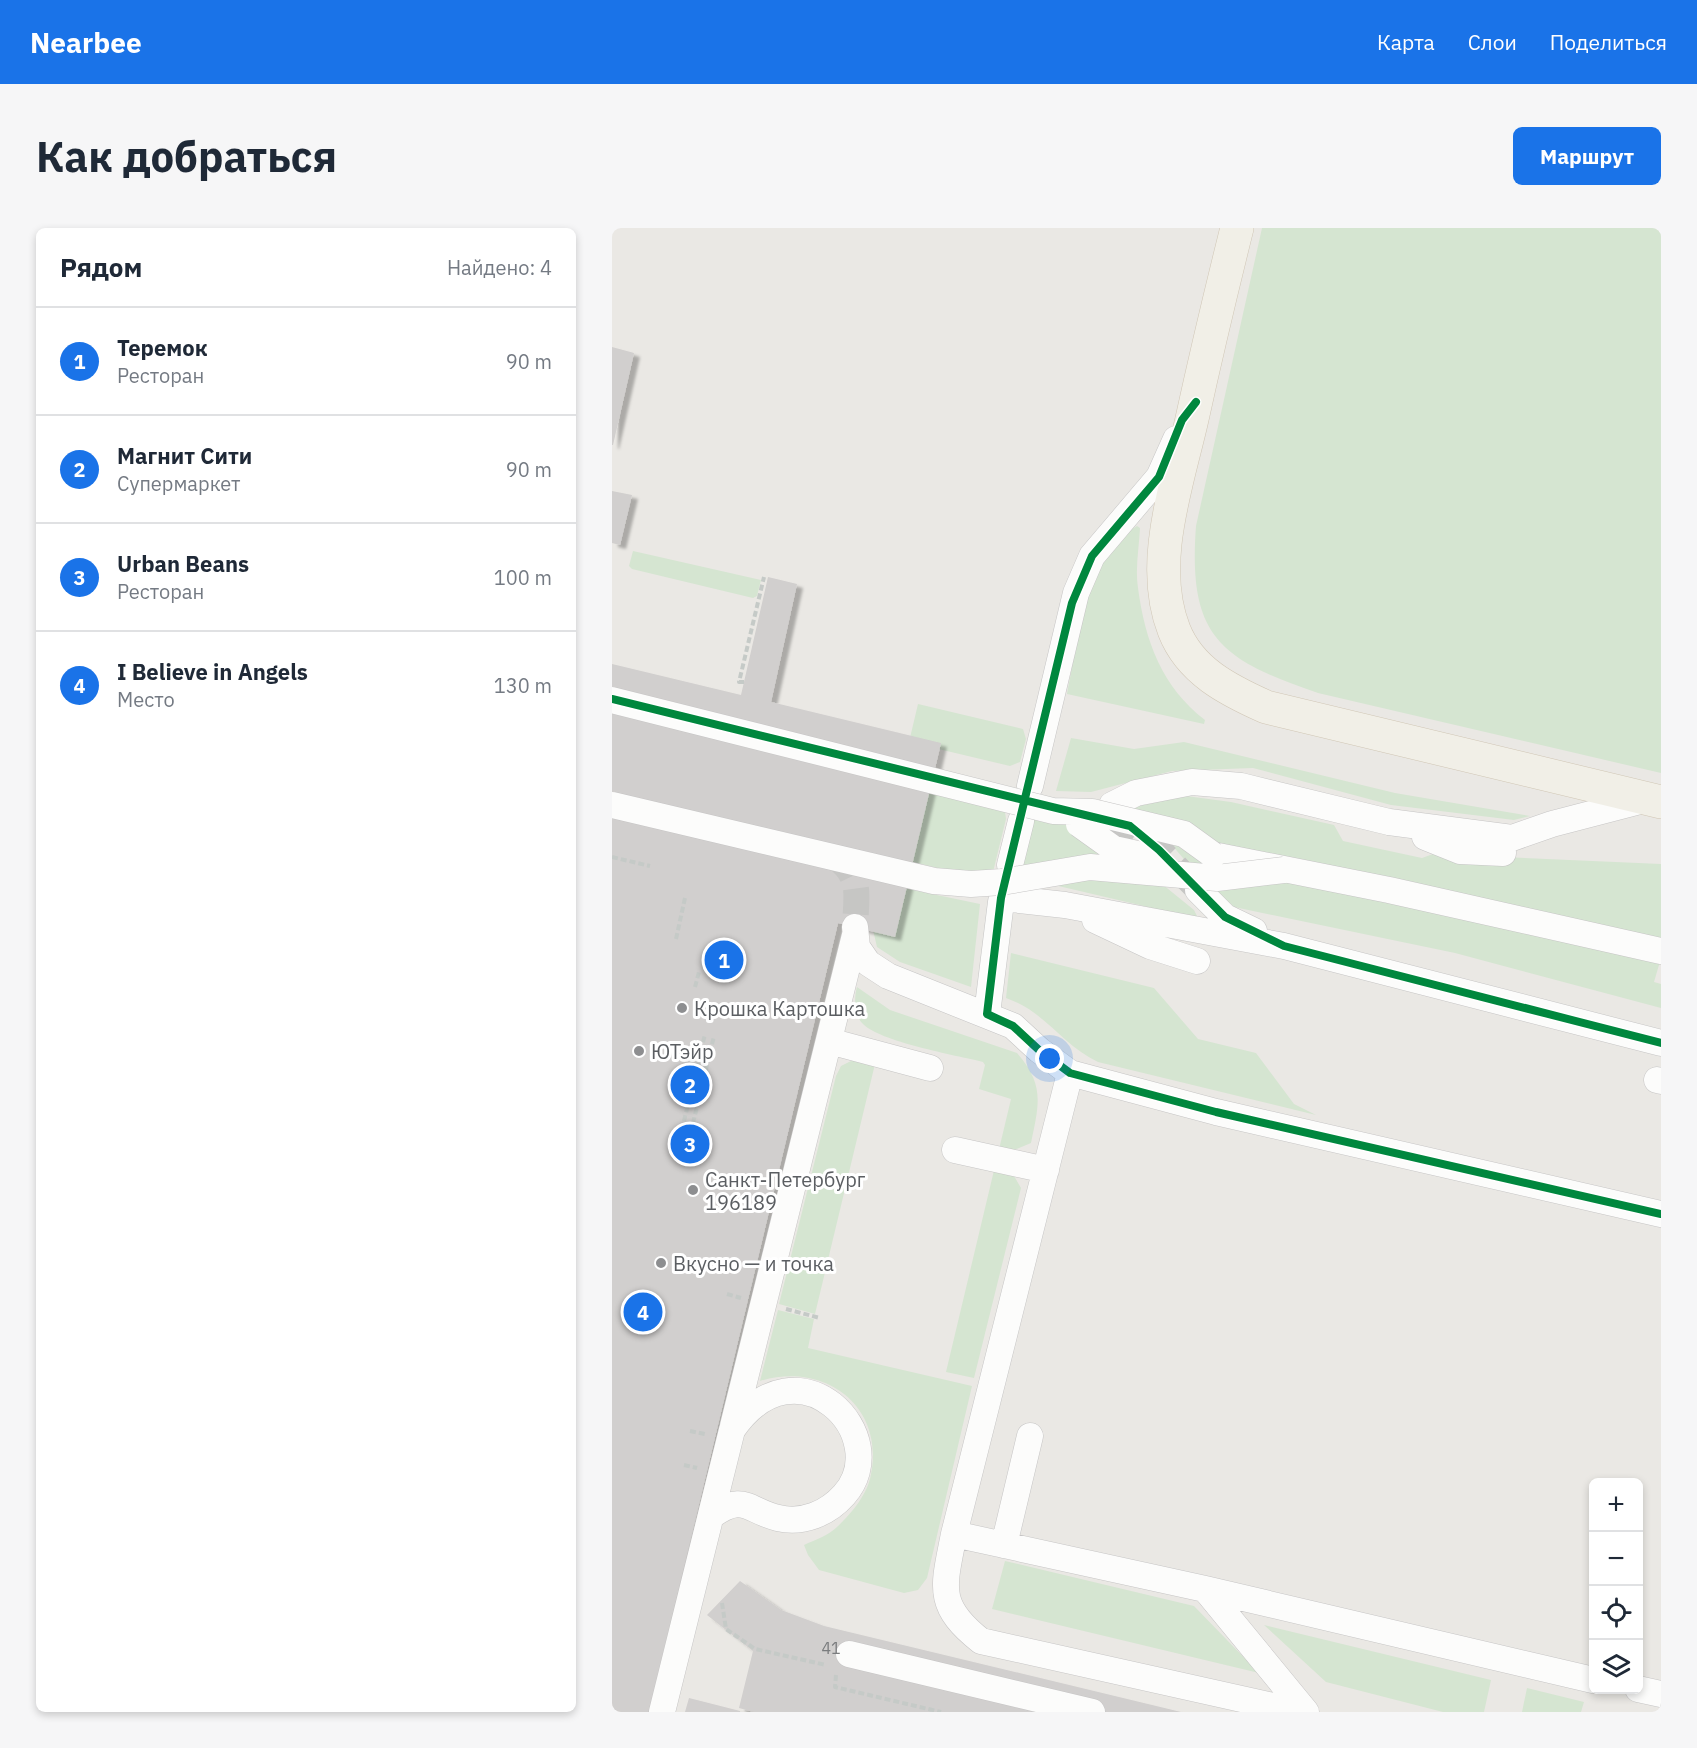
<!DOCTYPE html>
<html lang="ru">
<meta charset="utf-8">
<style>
:root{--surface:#fff;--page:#f6f6f7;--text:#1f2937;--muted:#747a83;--line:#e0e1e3;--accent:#1a73e8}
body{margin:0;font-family:"IBM Plex Sans",sans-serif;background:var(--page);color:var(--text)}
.controls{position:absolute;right:18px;bottom:18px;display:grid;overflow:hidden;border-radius:9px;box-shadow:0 3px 9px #0003}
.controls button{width:54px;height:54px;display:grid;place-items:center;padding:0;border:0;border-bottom:2px solid var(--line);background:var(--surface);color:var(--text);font:30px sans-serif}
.you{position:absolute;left:438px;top:831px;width:21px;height:21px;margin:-15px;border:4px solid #fff;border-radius:50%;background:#1a73e8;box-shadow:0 0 0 9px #1a73e833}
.badge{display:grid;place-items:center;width:39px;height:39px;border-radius:50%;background:var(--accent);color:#fff;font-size:20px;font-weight:700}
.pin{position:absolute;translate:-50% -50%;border:3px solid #fff;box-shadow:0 2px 6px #0006}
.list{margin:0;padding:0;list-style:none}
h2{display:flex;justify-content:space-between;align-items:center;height:78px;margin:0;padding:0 24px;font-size:26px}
h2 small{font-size:20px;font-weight:400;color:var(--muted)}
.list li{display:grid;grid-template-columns:39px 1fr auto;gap:18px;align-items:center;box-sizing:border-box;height:108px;padding:0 24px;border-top:2px solid var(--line)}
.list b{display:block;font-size:22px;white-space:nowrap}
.list p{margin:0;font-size:20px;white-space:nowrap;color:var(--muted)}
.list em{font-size:20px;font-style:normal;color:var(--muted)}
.icon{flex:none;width:33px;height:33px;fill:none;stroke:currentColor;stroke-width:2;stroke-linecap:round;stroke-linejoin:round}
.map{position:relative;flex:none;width:1049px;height:1484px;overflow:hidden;border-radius:9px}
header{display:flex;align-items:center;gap:36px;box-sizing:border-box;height:84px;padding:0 30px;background:var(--accent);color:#fff}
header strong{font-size:28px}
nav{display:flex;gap:33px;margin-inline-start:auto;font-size:21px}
.intro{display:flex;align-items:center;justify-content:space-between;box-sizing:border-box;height:144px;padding:0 36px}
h1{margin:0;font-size:42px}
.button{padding:15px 27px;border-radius:9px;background:var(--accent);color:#fff;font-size:21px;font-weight:700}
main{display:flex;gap:36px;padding:0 36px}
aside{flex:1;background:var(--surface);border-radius:9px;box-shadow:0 3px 9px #0003}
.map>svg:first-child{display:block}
</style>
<header>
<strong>Nearbee</strong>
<nav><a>Карта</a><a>Слои</a><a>Поделиться</a></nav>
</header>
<div class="intro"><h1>Как добраться</h1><a class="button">Маршрут</a></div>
<main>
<aside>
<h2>Рядом<small>Найдено: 4</small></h2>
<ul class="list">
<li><span class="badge">1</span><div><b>Теремок</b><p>Ресторан</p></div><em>90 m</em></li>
<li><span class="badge">2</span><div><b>Магнит Сити</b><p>Супермаркет</p></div><em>90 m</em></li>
<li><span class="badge">3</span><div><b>Urban Beans</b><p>Ресторан</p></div><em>100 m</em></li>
<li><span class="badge">4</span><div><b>I Believe in Angels</b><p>Место</p></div><em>130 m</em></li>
</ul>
</aside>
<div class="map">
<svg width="1049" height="1484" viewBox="0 0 1049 1484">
<defs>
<filter id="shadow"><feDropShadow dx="6" dy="4" stdDeviation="1.5" flood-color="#0004"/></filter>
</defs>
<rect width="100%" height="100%" fill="#eae8e4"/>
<path fill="#d5e5d1" d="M650 0H1049V545L706 465C606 431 576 407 584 298Z
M525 298 528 300C527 320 523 341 526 360 533 413 550 459 593 492L592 496 455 466C466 415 474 325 525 298Z
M21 323 149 352 145 368 141 370 20 341 17 338Z
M306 476 411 501 414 511 408 534 398 538 297 514Z
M459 510 522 521 572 514 783 565 918 588 902 592 779 577 641 540 560 543 479 564 444 563Z
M288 555 393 584 394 591 381 644 369 651 270 626Z
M574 568 619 574 722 597 731 613 810 630 821 626 1049 636V730L1042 754 1049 756V780L843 725 622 679 576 636 543 597 517 580Z
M423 585 509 608 550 656 582 682 585 688 583 690 408 649Z
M277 657 368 676 359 759 288 734 265 719 261 702Z
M399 725 542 760 586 811 644 825 682 876 704 887 486 834C450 817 434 784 394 770Z
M245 759 278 782 405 825C433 857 427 876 419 915L402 922V948L409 960 362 1150 334 1144 399 871 367 861 373 837 371 834C344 827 267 814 250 795 242 786 242 770 245 759Z
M241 832 263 836 203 1086 167 1076 224 848 229 838Z
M166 1082 202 1091 196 1120 360 1158 315 1350 306 1362 292 1365 207 1342 196 1327 192 1317C203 1312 217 1307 225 1299 239 1286 256 1266 259 1246 273 1177 211 1133 148 1153Z
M393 1333 582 1378 647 1445 380 1381Z
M652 1397 879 1452 872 1484H831L714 1454Z
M915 1460 972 1474 969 1484H910Z"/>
<path fill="#d1cfce" filter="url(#shadow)" d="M0 119 22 125 1 217H0Z
M0 263 20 267 8 317 0 315Z
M156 349 185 356 159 474 329 515 283 709 226 695 38 1481 47 1484H0V436L129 467Z
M128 1353 169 1382 212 1398 569 1484H142L127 1480 141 1423 95 1387Z
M77 1470 128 1483V1484H73Z"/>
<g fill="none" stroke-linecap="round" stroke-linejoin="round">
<path stroke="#c6c6c4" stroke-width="26" stroke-dasharray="26 13" stroke-linecap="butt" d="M501 594C534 602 558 634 582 657
M223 629C251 649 244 668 243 699"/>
<g stroke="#c6c5c5" stroke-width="27">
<path id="minor" d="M418 558 464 365 480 328 547 249 564 211
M500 577 524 565 580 554 629 558 777 594 900 610 940 596 1036 571
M813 609 848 623 891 625
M601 627 777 662 1049 723
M398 637 409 593
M586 662 613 689 642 703
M399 671 453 677 672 718 1049 815
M483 692 538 718 585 733
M243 699 245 719 256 735 276 748 401 798 427 822 458 845 604 884 1049 986
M375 786 389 674
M217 813 318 840
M458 845 342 1306C332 1358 323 1377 369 1413L688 1484
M1045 852 1049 853
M343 922 434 942
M121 1198 243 707
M342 1306 593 1361 981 1452
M392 1317 418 1208
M593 1361 694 1484
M237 1426 480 1484
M1026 1461 1049 1466
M50 1484 120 1202C186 1106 284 1209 232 1267 216 1285 191 1296 166 1290 136 1283 132 1264 99 1288"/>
</g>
<g stroke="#d0c6b5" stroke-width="34">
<path id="major" d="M625 0C609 64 594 127 580 191 565 257 536 336 562 402 578 443 616 462 654 479L1049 574"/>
</g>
<path stroke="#c5cac7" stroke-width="4" stroke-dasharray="6 3" stroke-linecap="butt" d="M132 454H127L152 349
M0 629 38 638
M64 711 73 670
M83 759 87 744
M72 893 93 806
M81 895 102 808
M115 1066 129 1070
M174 1081 208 1090
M78 1203 93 1206
M72 1237 85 1240
M110 1375 114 1401 143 1421 214 1437
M224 1447 223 1459 329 1484"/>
<use href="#minor" stroke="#fcfcfb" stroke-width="26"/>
<use href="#major" stroke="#f1efe7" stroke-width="33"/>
<g stroke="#c6c5c5" stroke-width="27" stroke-linecap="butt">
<path id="minor-bridge" d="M0 472 441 583 480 584 572 606 601 627
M0 577 322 653 359 656 390 654 478 639 605 650 672 642
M467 596 502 621 539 629"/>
</g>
<use href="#minor-bridge" stroke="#fcfcfb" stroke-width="26"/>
<g stroke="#fff" stroke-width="11">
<path id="cycleway" d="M584 174 570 192 547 249 480 328 460 375 389 670 375 786 401 798 427 822 458 845 604 884 1049 986
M0 471 518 598 547 622 613 689 672 718 1049 815"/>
</g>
<use href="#cycleway" stroke="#00873e" stroke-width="8"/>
</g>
<g fill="#8d8e90" stroke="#fff" stroke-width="2">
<circle cx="70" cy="780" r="6"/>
<circle cx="27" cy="823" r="6"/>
<circle cx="81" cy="962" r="6"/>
<circle cx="49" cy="1035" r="6"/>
</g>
<g text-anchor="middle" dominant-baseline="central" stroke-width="6" stroke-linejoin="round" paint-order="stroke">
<g font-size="16" fill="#7a7c7e">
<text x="219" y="1420">41</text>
</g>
<g font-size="20" fill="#5b5e62" stroke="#fff" text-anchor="start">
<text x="82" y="780">Крошка Картошка</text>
<text x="39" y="823">ЮТэйр</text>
<text x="93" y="951">Санкт-Петербург<tspan x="93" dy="23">196189</tspan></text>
<text x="61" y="1035">Вкусно — и точка</text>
</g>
</g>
</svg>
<div class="controls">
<button>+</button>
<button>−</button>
<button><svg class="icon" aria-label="locate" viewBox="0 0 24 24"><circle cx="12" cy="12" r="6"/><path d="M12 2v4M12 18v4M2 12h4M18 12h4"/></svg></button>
<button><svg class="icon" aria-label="layers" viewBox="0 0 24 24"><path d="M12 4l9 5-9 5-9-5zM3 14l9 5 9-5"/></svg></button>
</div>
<div class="you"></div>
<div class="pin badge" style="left:112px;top:732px">1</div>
<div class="pin badge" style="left:78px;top:857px">2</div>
<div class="pin badge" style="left:78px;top:916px">3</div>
<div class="pin badge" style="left:31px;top:1084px">4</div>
</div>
</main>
